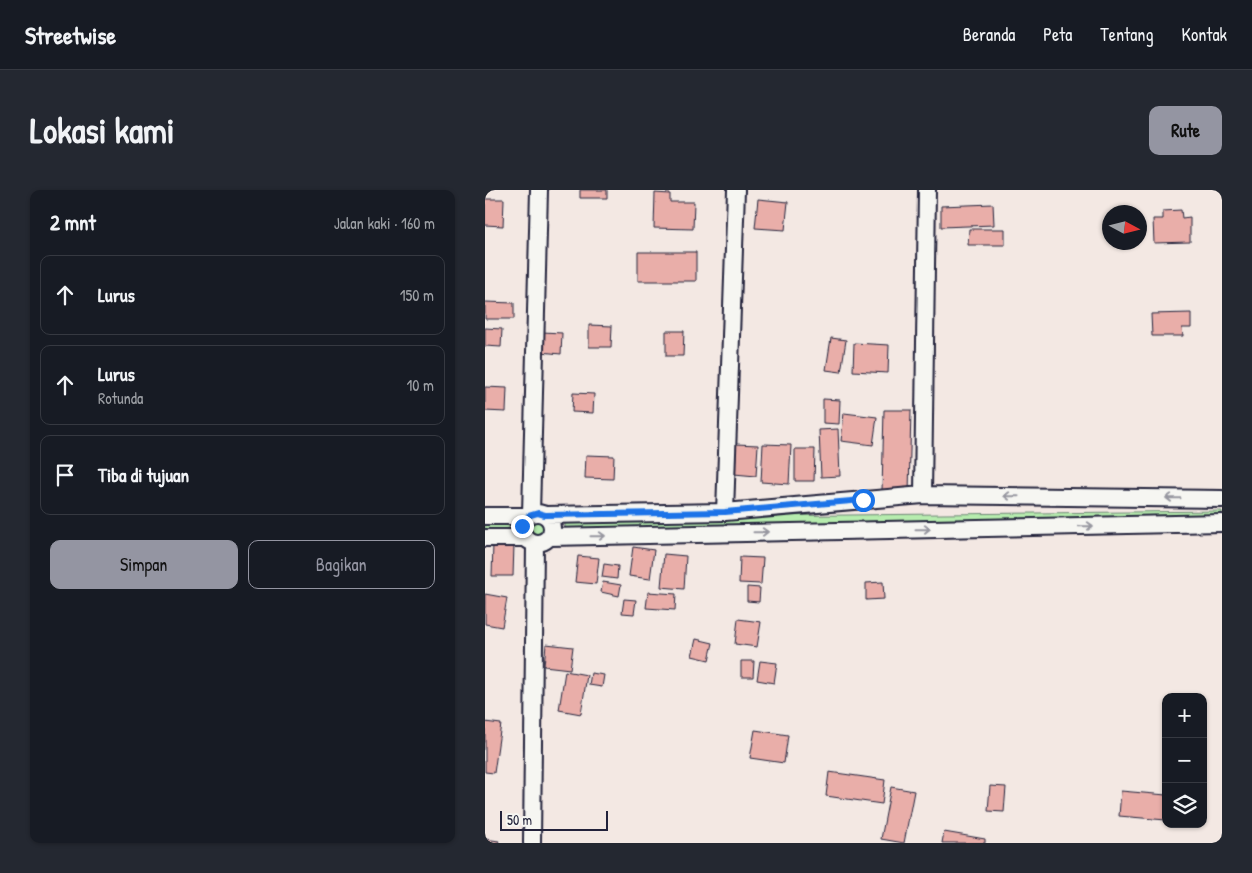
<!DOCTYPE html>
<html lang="id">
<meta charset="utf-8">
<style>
:root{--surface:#171b24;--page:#242831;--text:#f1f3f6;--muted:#9ea1a6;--line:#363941;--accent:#9495a2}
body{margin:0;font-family:"Patrick Hand",sans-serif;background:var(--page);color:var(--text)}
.controls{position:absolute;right:15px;bottom:15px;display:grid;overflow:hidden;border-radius:10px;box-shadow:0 1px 4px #0004}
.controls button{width:45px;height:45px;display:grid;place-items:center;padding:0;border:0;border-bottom:1px solid var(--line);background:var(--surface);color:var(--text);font:25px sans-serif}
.compass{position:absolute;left:617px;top:15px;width:45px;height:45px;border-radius:50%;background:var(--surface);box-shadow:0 1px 4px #0004;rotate:97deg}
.scale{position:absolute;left:15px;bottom:12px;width:108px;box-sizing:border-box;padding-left:5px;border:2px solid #22223b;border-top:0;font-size:14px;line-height:18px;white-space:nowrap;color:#22223b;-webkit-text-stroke:4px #f6f6f2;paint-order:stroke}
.stop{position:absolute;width:15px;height:15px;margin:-11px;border:4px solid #1a73e8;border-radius:50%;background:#fff}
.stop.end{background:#1a73e8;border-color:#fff;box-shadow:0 1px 5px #0008}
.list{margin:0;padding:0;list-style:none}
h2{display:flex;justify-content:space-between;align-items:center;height:65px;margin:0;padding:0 20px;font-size:21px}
h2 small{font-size:16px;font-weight:400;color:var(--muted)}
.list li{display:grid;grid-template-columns:32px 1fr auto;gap:15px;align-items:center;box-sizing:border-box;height:80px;margin:0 10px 10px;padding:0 10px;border:1px solid var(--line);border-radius:10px}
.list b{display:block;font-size:19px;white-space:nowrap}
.list p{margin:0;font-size:16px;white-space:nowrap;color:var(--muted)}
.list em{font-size:16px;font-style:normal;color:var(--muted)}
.actions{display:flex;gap:10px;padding:15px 20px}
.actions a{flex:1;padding:11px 0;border:1px solid var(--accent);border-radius:10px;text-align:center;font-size:18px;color:var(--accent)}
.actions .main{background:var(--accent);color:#111}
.icon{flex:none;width:28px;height:28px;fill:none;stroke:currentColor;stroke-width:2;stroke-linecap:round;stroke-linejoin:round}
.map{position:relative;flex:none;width:737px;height:653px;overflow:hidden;border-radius:10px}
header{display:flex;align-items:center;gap:30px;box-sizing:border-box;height:70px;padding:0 25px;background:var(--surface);border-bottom:1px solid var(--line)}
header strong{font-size:24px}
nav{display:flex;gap:28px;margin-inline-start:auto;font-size:18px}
.intro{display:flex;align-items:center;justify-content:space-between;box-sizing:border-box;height:120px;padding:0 30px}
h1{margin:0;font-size:35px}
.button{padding:12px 22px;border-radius:10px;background:var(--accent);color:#111;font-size:18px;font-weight:700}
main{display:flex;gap:30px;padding:0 30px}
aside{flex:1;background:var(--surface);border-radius:10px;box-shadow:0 1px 4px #0004}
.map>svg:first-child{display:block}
</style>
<header>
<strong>Streetwise</strong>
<nav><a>Beranda</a><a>Peta</a><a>Tentang</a><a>Kontak</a></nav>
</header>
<div class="intro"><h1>Lokasi kami</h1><a class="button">Rute</a></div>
<main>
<aside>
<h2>2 mnt<small>Jalan kaki · 160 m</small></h2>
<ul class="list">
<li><svg class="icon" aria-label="ahead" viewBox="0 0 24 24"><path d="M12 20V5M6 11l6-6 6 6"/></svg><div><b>Lurus</b></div><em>150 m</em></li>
<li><svg class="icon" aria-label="ahead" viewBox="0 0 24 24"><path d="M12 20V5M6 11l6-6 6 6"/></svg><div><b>Lurus</b><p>Rotunda</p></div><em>10 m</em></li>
<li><svg class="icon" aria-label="arrive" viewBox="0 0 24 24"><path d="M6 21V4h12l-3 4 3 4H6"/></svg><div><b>Tiba di tujuan</b></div></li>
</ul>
<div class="actions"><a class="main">Simpan</a><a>Bagikan</a></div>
</aside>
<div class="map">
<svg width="737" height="653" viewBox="0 0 737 653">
<rect width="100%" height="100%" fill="#f3e8e3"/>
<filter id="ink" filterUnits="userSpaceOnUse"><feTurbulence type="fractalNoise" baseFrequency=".02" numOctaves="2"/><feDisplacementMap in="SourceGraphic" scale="10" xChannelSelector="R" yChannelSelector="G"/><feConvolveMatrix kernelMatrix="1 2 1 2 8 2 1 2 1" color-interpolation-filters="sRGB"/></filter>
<g filter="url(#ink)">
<path fill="#b6ecae" stroke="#6c8774" d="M737 321V333L80 339V332L86 328Z
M0 329 24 333V339L0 342Z
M45 338a8 8 0 1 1 16 0a8 8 0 1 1-16 0Z"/>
<path fill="#e9aea9" stroke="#22223b" d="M95 0H122V8H95Z
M170 3 185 4V12H209L208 39 169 38Z
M0 9H19L18 36 0 35Z
M273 9 303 12 300 40 270 38Z
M508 14 509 35 456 37V16Z
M696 20 697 28 705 27V52L669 53 668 29H678V21Z
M484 39H520V55H483Z
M153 62H211V91H153Z
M0 112 29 113V129H0Z
M706 123V138H697L698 146H667L666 124Z
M104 135 127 136 126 157H104Z
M0 138 17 139 16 157 0 156Z
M181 141H199L198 166H181Z
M57 142 77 143 76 164 56 162Z
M346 148 361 150 356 182 341 180Z
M369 153 404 155 403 183 368 181Z
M0 197 22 198 21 222 0 221Z
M88 203 109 204 108 223 87 222Z
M338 209 355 210 354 234 338 233Z
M399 220H426L424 302 397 301Z
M359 223 392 227 388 255 356 251Z
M353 239 355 286 336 287 334 240Z
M251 254 273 255 271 286 249 284Z
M278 254 306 255 304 294 276 292Z
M310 259H330L329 291H310Z
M101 265 129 266 128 289 100 288Z
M8 354H29L28 386H7Z
M148 357 169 360 165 389 144 386Z
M179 364 201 366 199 399 176 397Z
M93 366 114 368 111 394 90 392Z
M255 367 278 368 276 394 254 393Z
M119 374 133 376 132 389 117 387Z
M118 392 136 395 134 406 116 402Z
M398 392 399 409 381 410V393Z
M262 397 275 398 274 412 262 411Z
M163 402 191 404 190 420 161 418Z
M0 404 22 408 17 437 0 434Z
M139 409 151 410 149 424 137 423Z
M253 429 276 432 272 457 250 454Z
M211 449 228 453 224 470 207 466Z
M61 454 88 457 85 479 59 476Z
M256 471H269L268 487H256Z
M275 471 292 473 289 493 272 490Z
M80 481 102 485 96 524 74 520Z
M106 483 119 485 117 497 104 495Z
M0 532 16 534 9 583 0 582Z
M270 540 303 545 299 573 265 568Z
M344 582 400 590 397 614 341 606Z
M505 596 521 597 519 622 503 621Z
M406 597 429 601 419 653 396 649Z
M636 601 681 605V630L634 626Z
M459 642 500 649V653H457Z
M0 649 14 651 13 653H0Z"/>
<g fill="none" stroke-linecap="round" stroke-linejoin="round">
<g stroke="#22223b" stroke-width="20">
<path id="minor" d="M438 305 442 0
M240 322 251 0
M37 338a15 15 0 1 1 30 0a15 15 0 1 1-30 0Z
M46 324 54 0
M60 325 240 322 438 305 737 309
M0 326H43
M65 347 737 333
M0 348H40
M47 653 50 353"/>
</g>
<use href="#minor" stroke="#f6f6f2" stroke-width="16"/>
</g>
<defs><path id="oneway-shaft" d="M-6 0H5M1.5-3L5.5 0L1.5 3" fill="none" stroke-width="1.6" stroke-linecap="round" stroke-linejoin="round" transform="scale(1.25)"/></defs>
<g stroke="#9797a0">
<use href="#oneway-shaft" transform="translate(526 306) rotate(-179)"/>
<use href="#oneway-shaft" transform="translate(688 308) rotate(-179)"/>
<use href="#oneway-shaft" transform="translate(601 336) rotate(-1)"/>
<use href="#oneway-shaft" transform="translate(438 339) rotate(-1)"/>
<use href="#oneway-shaft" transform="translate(276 342) rotate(-1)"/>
<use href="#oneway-shaft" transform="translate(113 346) rotate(-1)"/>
</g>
</g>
<g fill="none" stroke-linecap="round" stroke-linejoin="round" filter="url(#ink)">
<path stroke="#1a73e8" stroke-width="6" d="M37 336 43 326 53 323 60 325 240 322 378 310"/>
</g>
</svg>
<div class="controls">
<button>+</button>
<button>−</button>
<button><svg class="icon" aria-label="layers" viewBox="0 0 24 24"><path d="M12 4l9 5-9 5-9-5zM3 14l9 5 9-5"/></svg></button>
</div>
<svg class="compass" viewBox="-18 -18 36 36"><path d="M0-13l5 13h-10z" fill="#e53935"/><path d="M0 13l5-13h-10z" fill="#9ea1a6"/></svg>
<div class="scale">50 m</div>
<div class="stop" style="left:378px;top:310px"></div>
<div class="stop end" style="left:37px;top:336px"></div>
</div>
</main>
